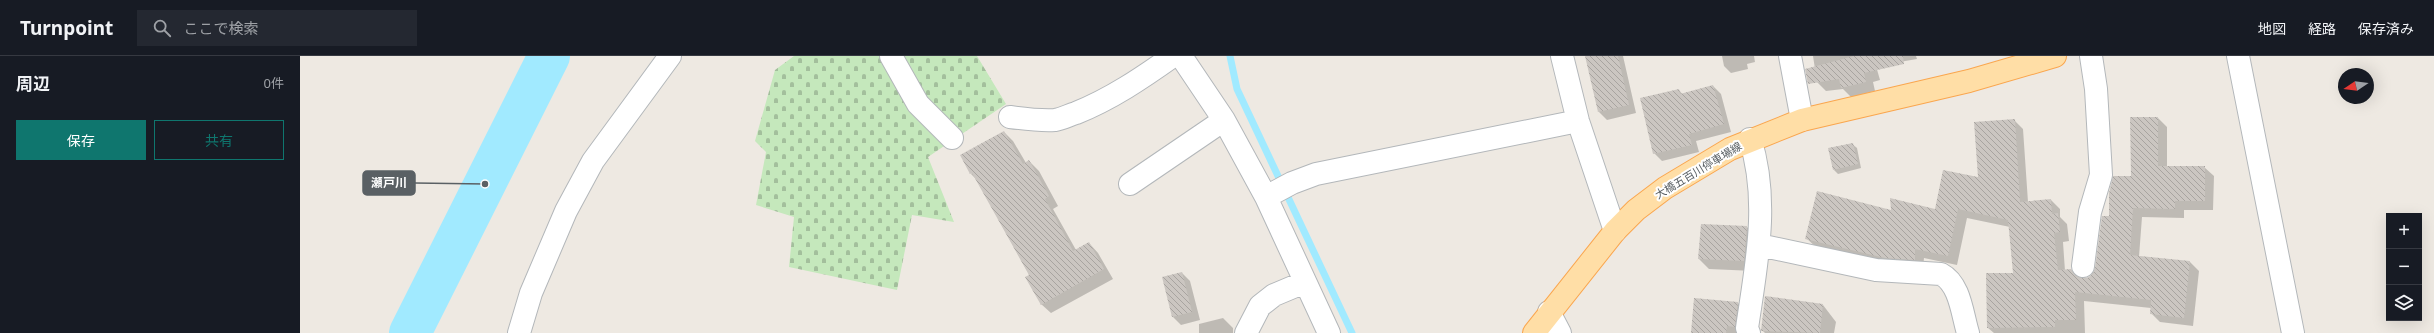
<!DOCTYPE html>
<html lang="ja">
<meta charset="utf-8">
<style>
:root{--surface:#171b24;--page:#242831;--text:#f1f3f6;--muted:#9ea1a6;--line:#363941;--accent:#0f766e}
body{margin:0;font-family:"Noto Sans","Noto Sans JP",sans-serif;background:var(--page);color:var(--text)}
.controls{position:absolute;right:12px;bottom:12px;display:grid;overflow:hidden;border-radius:0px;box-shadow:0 4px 16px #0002}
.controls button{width:36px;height:36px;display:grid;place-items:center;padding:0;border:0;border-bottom:1px solid var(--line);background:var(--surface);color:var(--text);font:20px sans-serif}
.compass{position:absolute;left:2038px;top:12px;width:36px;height:36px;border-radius:50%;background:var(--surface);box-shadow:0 4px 16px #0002;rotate:257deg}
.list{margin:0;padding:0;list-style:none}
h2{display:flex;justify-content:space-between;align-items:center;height:52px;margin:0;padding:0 16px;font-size:17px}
h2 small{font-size:13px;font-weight:400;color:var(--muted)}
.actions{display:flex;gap:8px;padding:12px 16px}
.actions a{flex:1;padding:9px 0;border:1px solid var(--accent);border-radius:0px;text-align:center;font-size:14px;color:var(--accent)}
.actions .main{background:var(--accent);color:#fff}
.icon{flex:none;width:22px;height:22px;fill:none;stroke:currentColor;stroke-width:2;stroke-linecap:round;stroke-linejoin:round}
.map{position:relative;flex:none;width:2134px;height:277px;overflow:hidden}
header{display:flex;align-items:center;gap:24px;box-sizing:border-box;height:56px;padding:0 20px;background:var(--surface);border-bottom:1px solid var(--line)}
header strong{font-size:19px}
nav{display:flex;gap:22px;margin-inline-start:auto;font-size:14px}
.search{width:280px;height:36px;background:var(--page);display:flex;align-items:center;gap:10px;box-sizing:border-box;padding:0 14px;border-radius:0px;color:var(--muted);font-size:15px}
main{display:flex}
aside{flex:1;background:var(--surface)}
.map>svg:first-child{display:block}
</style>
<header>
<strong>Turnpoint</strong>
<div class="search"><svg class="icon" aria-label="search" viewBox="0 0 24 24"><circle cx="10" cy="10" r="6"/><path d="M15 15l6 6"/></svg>ここで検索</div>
<nav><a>地図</a><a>経路</a><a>保存済み</a></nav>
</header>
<main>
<aside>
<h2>周辺<small>0件</small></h2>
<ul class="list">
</ul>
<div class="actions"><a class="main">保存</a><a>共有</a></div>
</aside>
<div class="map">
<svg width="2134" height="277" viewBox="0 0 2134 277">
<defs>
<pattern id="cemetery-stones" width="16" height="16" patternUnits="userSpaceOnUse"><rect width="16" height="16" fill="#c5e8bc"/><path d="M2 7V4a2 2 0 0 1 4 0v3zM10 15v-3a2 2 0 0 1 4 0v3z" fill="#a3bf9c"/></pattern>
<pattern id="building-back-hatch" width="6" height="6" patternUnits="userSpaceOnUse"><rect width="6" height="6" fill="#cbc6c1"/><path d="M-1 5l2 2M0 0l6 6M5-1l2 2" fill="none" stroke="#a8a4a0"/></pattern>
</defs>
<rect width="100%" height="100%" fill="#eee9e2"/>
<path fill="url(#cemetery-stones)" d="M494 0H677L706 48 628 101 654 166 612 159 597 234 489 211 494 161 456 149 466 96 455 85 475 14Z"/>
<path fill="#0003" d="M1286 0H1323L1336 57 1307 64 1299 56Z
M1422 0H1454L1455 6 1447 8 1448 13 1431 17 1424 10Z
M1513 0H1616L1617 3 1576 10 1580 24 1573 26 1575 35 1551 41 1543 33 1526 35 1517 26Z
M1413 30 1421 38 1431 76 1396 85 1399 96 1362 105 1354 97 1379 34 1383 39Z
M1858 62 1867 71V111H1904L1914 120 1913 154H1884V162L1842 161 1839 201 1890 206 1899 215 1893 270 1860 266 1851 257V252L1784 245 1785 277H1694L1688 272 1714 218 1710 171 1667 162 1657 209 1624 202 1623 212 1516 191 1506 182 1592 155 1636 154 1679 122 1714 64 1723 73 1728 146 1751 144 1760 153V161L1767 168 1769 185 1763 186 1765 215 1771 214 1779 222H1789L1796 212 1810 162 1832 121Z
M704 76 713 85 726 107 729 105 739 115 758 150 753 153 776 194 789 187 798 197 813 223 751 257 741 248 730 220 677 124 671 118Z
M1552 88 1557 92 1561 112 1538 118 1534 114Z
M1447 171 1457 181 1454 215 1409 213 1399 203Z
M882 217 890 225 900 264 881 269 873 261Z
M1438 247 1447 256 1444 277H1392Z
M1523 249 1536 266 1534 277H1465L1462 274Z
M923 262 933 272V277H899V268Z"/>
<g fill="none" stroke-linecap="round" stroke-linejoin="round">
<path stroke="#a1eaff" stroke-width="7" d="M930 0 937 33 1052 277"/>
<path stroke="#a1eaff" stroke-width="42" d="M110 277 249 0"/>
</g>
<path fill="url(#building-back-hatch)" d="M1285 0H1318L1329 49 1298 56Z
M1554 0H1603L1604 8 1564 17 1566 26 1541 32 1539 23 1508 28 1505 13Z
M1413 29 1424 68 1389 78 1392 89 1353 98 1340 42 1379 33 1380 38Z
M1830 61H1858V110H1905V145H1875V153L1833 152 1830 199 1890 205 1884 262 1850 258 1851 244 1775 236 1776 264H1755V271L1687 272 1686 217H1713L1708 164 1658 153 1648 200 1615 193V204L1585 202 1505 183 1517 135 1591 154 1590 142 1635 153 1643 114 1678 121 1674 66 1715 63 1720 146 1751 143 1752 158 1758 157 1760 176 1754 177 1758 214 1771 213 1776 220 1787 222 1793 218 1795 212 1802 160H1809V137L1813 120H1831Z
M704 75 723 108 729 104 749 140 745 143 773 195 789 186 804 213 741 249 725 221 729 219 672 117 670 118 660 99Z
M1553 87 1558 108 1533 114 1528 92Z
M1401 168 1447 170 1444 205 1398 203Z
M882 216 892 256 872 261 862 221Z
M1465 240 1523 248 1520 277 1461 275Z
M1394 242 1438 246 1435 271 1427 270 1426 277H1391Z"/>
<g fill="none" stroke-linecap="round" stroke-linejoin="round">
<g stroke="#b3b7ba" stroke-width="24">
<path id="minor" d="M591 0 618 48 652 82
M881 0 924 64 966 141 1029 277
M1262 0 1278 65 1315 175
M1490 0 1502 64
M1938 0 1993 277
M710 61C725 63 740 65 755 64 762 63 769 59 776 57 811 43 842 22 873 0
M830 128 924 64
M966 141 992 127 1016 118 1278 65
M1459 189 1576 214 1641 218C1660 228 1662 257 1668 277
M1783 210 1790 156 1801 119 1796 33 1791 0
M1249 256 1260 277
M219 277 231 237 266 155 293 105 370 0
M946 277 960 250 974 239 1005 226
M1449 277 1447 272C1456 210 1470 145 1450 83"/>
</g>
<g stroke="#faa64e" stroke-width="24">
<path id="major" d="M1234 277 1315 175 1336 154 1365 132 1430 93 1502 64 1669 25 1755 0"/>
</g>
<use href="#minor" stroke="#fff" stroke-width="22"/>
<use href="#major" stroke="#ffdea6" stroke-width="22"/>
</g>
<g text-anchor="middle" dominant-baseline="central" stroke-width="4" stroke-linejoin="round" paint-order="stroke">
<g font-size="11" fill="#5a6064" stroke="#fff">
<text transform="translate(1398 114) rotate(-31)">大橋五百川停車場線</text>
</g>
</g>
<path fill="none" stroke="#5a6064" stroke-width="1.5" d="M185 128L115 127"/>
<circle fill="#5a6064" stroke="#fff" stroke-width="1.5" cx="185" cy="128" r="4"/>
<rect fill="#5a6064" stroke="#5a6064" stroke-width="1.5" x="63" y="115" width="52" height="24" rx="4"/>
<g font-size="12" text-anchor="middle" font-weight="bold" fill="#fff">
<text x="89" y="131">瀬戸川</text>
</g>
</svg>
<div class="controls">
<button>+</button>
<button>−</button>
<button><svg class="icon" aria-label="layers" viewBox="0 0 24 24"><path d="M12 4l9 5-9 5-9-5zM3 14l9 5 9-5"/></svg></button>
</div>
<svg class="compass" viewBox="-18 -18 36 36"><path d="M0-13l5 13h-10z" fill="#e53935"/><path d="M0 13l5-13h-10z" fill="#9ea1a6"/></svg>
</div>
</main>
